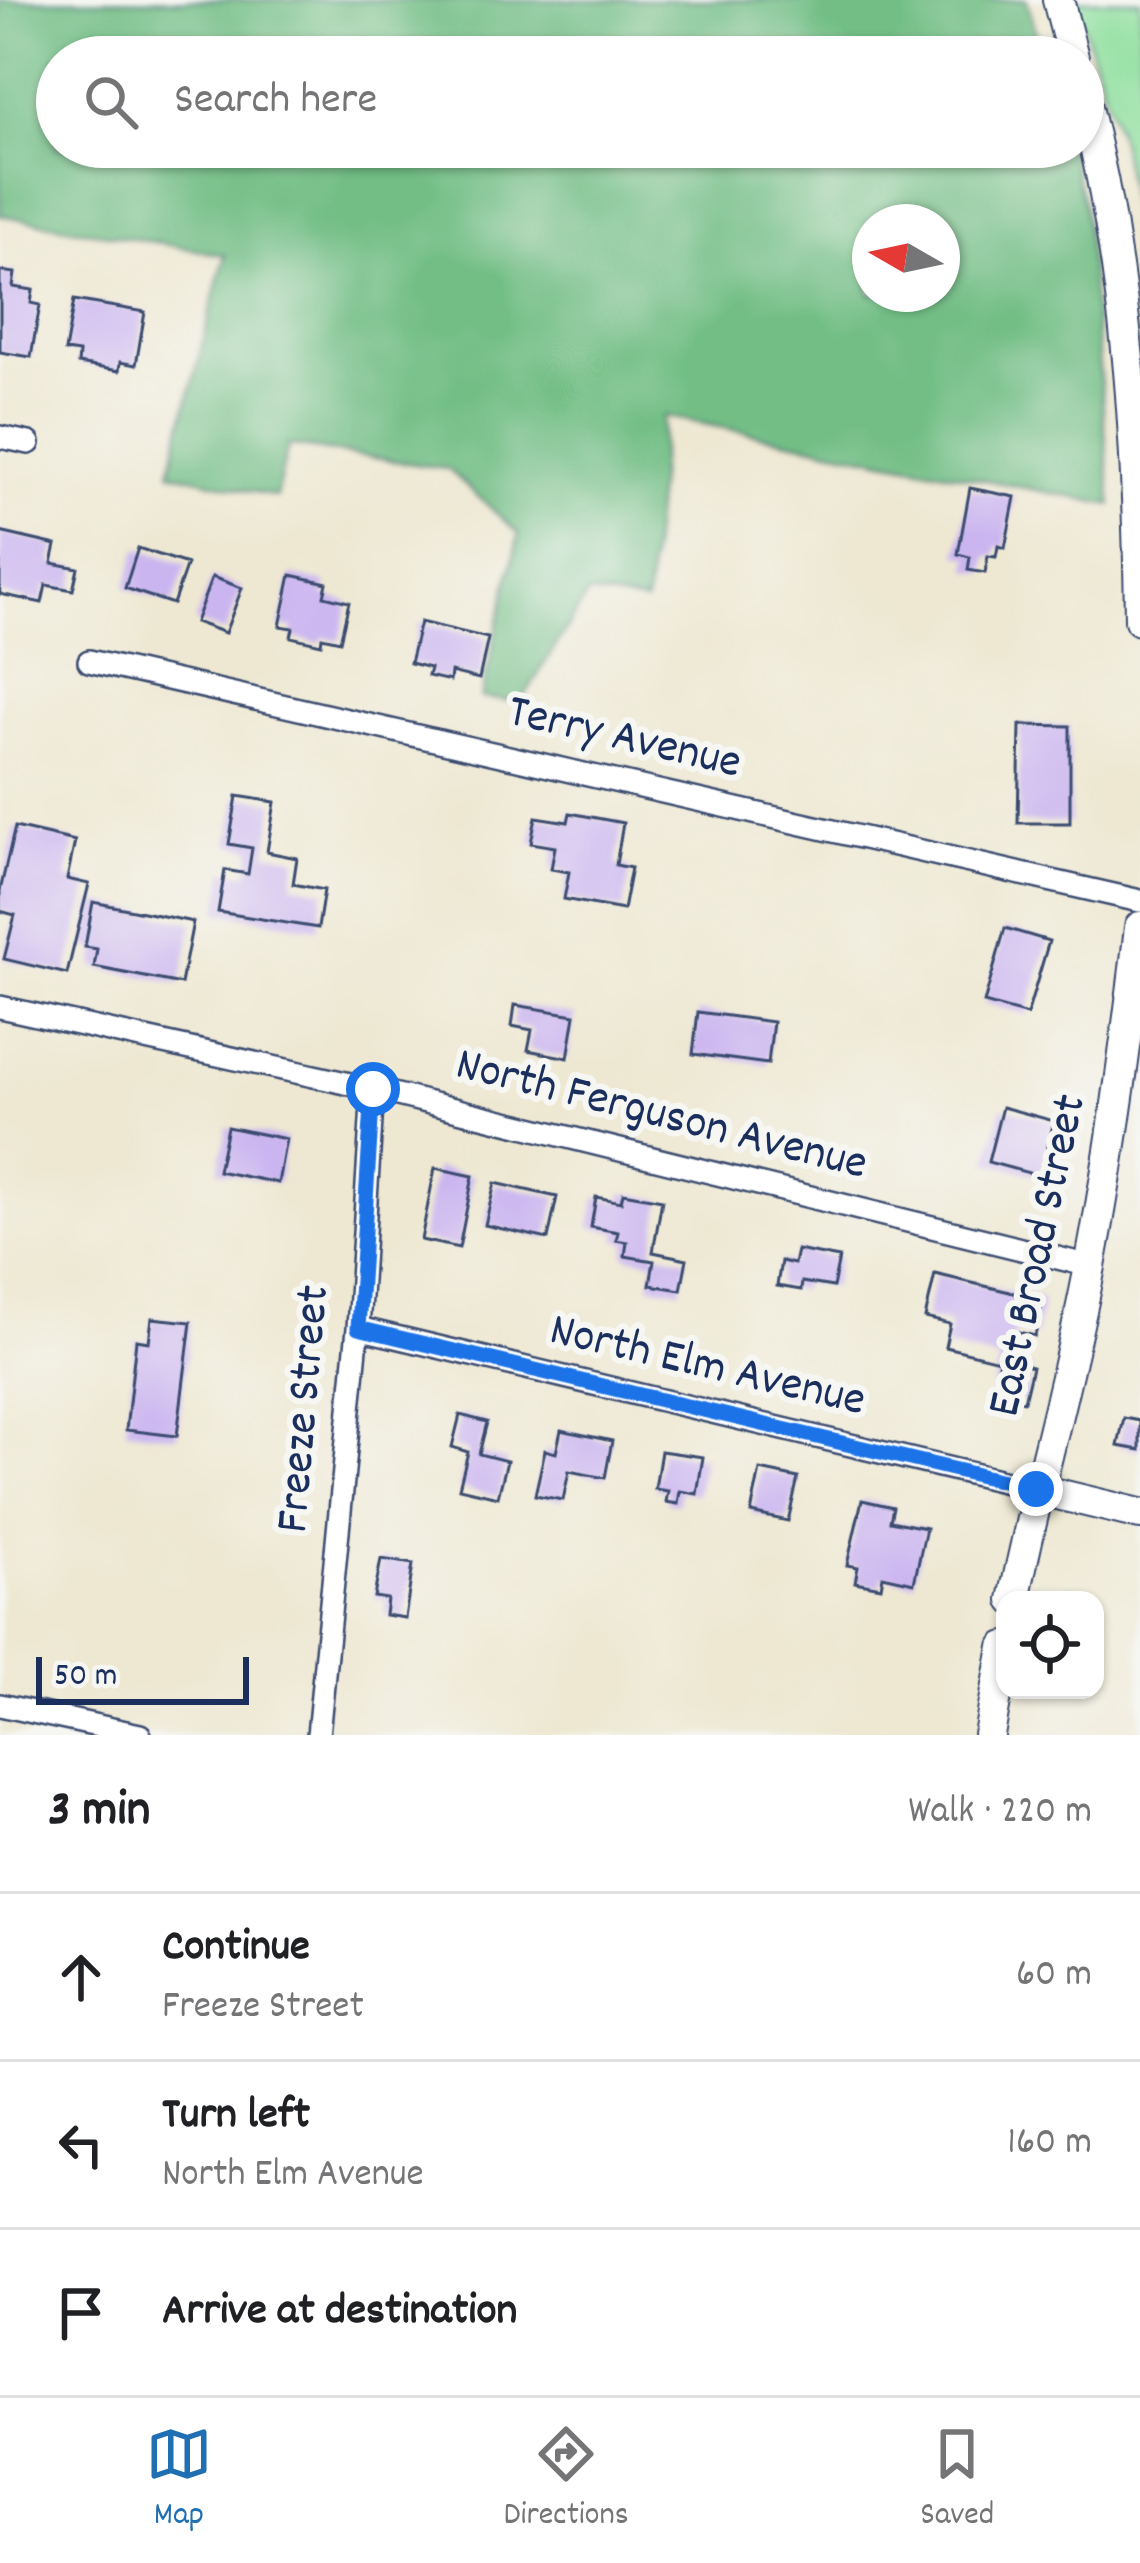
<!DOCTYPE html>
<meta charset="utf-8">
<style>
:root{--surface:#fff;--page:#f6f6f6;--text:#202124;--muted:#757577;--line:#e0e0e0;--accent:#1f6fb2}
body{margin:0;font-family:Dekko,sans-serif;background:var(--page);color:var(--text)}
.controls{position:absolute;right:36px;bottom:36px;display:grid;overflow:hidden;border-radius:24px;box-shadow:0 3px 9px #0004}
.controls button{width:108px;height:108px;display:grid;place-items:center;padding:0;border:0;border-bottom:3px solid var(--line);background:var(--surface);color:var(--text);font:60px sans-serif}
.compass{position:absolute;left:852px;top:204px;width:108px;height:108px;border-radius:50%;background:var(--surface);box-shadow:0 3px 9px #0004;rotate:279deg}
.scale{position:absolute;left:36px;bottom:30px;width:213px;box-sizing:border-box;padding-left:12px;border:6px solid #1b2f5e;border-top:0;font-size:33px;line-height:42px;white-space:nowrap;color:#1b2f5e;-webkit-text-stroke:9px #f6f6f2;paint-order:stroke}
.stop{position:absolute;width:36px;height:36px;margin:-27px;border:9px solid #1a73e8;border-radius:50%;background:#fff}
.stop.end{background:#1a73e8;border-color:#fff;box-shadow:0 3px 12px #0008}
.list{margin:0;padding:0;list-style:none}
h2{display:flex;justify-content:space-between;align-items:center;height:156px;margin:0;padding:0 48px;font-size:51px}
h2 small{font-size:39px;font-weight:400;color:var(--muted)}
.list li{display:grid;grid-template-columns:78px 1fr auto;gap:36px;align-items:center;box-sizing:border-box;height:168px;padding:0 48px;border-top:3px solid var(--line)}
.list b{display:block;font-size:45px;white-space:nowrap}
.list p{margin:0;font-size:39px;white-space:nowrap;color:var(--muted)}
.list em{font-size:39px;font-style:normal;color:var(--muted)}
.icon{flex:none;width:66px;height:66px;fill:none;stroke:currentColor;stroke-width:2;stroke-linecap:round;stroke-linejoin:round}
.map{position:relative;flex:none;width:1140px;height:1735px;overflow:hidden}
.search{position:absolute;background:var(--surface);box-shadow:0 3px 9px #0004;left:36px;right:36px;top:36px;height:132px;display:flex;align-items:center;gap:30px;box-sizing:border-box;padding:0 42px;border-radius:66px;color:var(--muted);font-size:45px}
.sheet{height:660px;background:var(--surface)}
nav{display:flex;justify-content:space-around;align-items:center;box-sizing:border-box;height:168px;border-top:3px solid var(--line);background:var(--surface);font-size:33px;color:var(--muted)}
nav a{display:grid;justify-items:center;gap:6px}
nav .on{color:var(--accent)}
.map>svg:first-child{display:block}
</style>
<div class="map">
<svg width="1140" height="1735" viewBox="0 0 1140 1735">
<rect width="100%" height="100%" fill="#f6f6f2"/>
<filter id="ink" filterUnits="userSpaceOnUse"><feTurbulence type="fractalNoise" baseFrequency=".00833" numOctaves="2"/><feDisplacementMap in="SourceGraphic" scale="24" xChannelSelector="R" yChannelSelector="G"/><feConvolveMatrix kernelMatrix="1 2 1 2 8 2 1 2 1" color-interpolation-filters="sRGB"/></filter>
<filter id="wash" filterUnits="userSpaceOnUse"><feTurbulence type="fractalNoise" baseFrequency=".004" numOctaves="4" result="noise"/><feDisplacementMap in="SourceGraphic" scale="48" xChannelSelector="R" yChannelSelector="G"/><feGaussianBlur stdDeviation="2.7" result="paint"/><feColorMatrix in="noise" values="0 0 0 0 0 0 0 0 0 0 0 0 0 0 0 0 0 1.4 0 .05"/><feComposite in="paint" operator="in"/></filter>
<g filter="url(#wash)">
<rect width="100%" height="100%" fill="#eee8d2"/>
<path fill="#8edf9e" stroke="#54877e" stroke-width="3" d="M1075 0H1140V267L1121 144Z"/>
<path fill="#72be85" stroke="#467672" stroke-width="3" fill-rule="evenodd" d="M0 0H1027L1043 57H57V147H1068L1084 205 1112 505 664 416 646 603 588 594 521 702 481 698 519 534 448 469 288 445 276 497 170 472 225 255 0 215ZM870 222H942V294H870Z"/>
<g id="blocks">
<path fill="#cbb5f0" d="M0 271 15 273 13 287 33 290 31 303 40 305 31 357 0 352Z
M74 300 145 312 136 365 120 362 119 371 78 364 79 353 65 351Z
M970 488 1015 497 1005 548 998 546 996 557 988 556 985 573 968 570 970 557 958 554Z
M0 532 56 545 52 563 78 568 73 590 46 585 42 603 0 594Z
M138 548 187 564 173 604 125 588Z
M291 575 327 583 324 596 349 602 340 641 322 637 321 644 291 637 293 628 280 626Z
M212 577 242 588 225 633 195 622Z
M420 622 488 638 479 679 451 672 450 681 428 676 430 668 410 663Z
M1020 725 1070 726V823H1018Z
M237 796 275 802 267 852 297 858 293 884 324 890 318 928 218 912 225 870 248 874 252 848 229 844Z
M570 813 623 823 616 865 631 868 623 910 564 899 569 872 551 869 555 847 531 843 536 817 568 822Z
M15 827 75 841 67 879 89 884 67 974 4 959 15 915 0 911V891Z
M93 902 193 922 181 984 94 967 97 949 85 947Z
M1005 928 1049 941 1027 1015 984 1003Z
M515 1005 575 1015 568 1058 528 1050 532 1030 512 1026Z
M698 1012 773 1022 768 1064 693 1054Z
M1002 1107 1054 1121 1040 1176 988 1162Z
M227 1127 286 1139 278 1183 218 1171Z
M435 1168 473 1176 459 1248 421 1240Z
M495 1183 557 1197 548 1239 485 1225Z
M623 1193 662 1200 653 1252 687 1259 681 1290 650 1285 654 1261 625 1256 627 1242 616 1240 618 1232 591 1227 596 1197 621 1202Z
M797 1250 839 1258 833 1287 802 1282 801 1290 777 1286 781 1261 794 1264Z
M935 1274 1043 1300 1035 1336 1015 1331 1008 1361 1032 1367 1024 1401 992 1393 999 1360 945 1347 950 1324 925 1318Z
M152 1318 191 1322 177 1436 126 1430 136 1340 149 1342Z
M460 1415 487 1422 479 1454 507 1461 498 1497 459 1488 468 1452 452 1447Z
M1124 1418 1140 1421V1450L1118 1446Z
M561 1430 612 1441 605 1478 569 1471 563 1500 535 1495 545 1450 556 1453Z
M661 1451 703 1457 697 1494 680 1491 678 1504 666 1502 668 1491 655 1489Z
M760 1470 798 1478 788 1521 751 1513Z
M862 1500 893 1507 890 1521 926 1528 914 1583 883 1576 881 1587 855 1582 858 1567 847 1565Z
M381 1559 413 1564 405 1618 385 1615 387 1599 374 1597Z"/>
</g>
</g>
<g filter="url(#ink)">
<use href="#blocks" fill-opacity="0" stroke="#3b4b6f" stroke-width="3"/>
<g fill="none" stroke-linecap="round" stroke-linejoin="round">
<g stroke="#3b4b6f" stroke-width="26">
<path id="street" d="M0 437 29 443
M89 661 1140 901
M0 1007 373 1089 1090 1266
M358 1328 1036 1489
M0 1705 140 1735
M318 1735 358 1328 373 1089"/>
</g>
<g stroke="#3b4b6f" stroke-width="34">
<path id="secondary" d="M1058 0 1073 57
M1083 95C1128 268 1138 442 1140 620
M1036 1489 1140 1514
M1014 1600C1037 1486 1070 1375 1091 1261 1112 1150 1127 1039 1140 927
M989 1735 1005 1647"/>
</g>
<use href="#street" stroke="#fff" stroke-width="21"/>
<use href="#secondary" stroke="#fff" stroke-width="30"/>
</g>
</g>
<g fill="none" stroke-linecap="round" stroke-linejoin="round" filter="url(#ink)">
<path stroke="#1a73e8" stroke-width="15" d="M373 1089 358 1328 1036 1489"/>
</g>
<g text-anchor="middle" dominant-baseline="central" stroke-width="12" stroke-linejoin="round" paint-order="stroke">
<g font-size="48" fill="#1b2f5e" stroke="#f6f6f2">
<text transform="translate(624 740) rotate(13)">Terry Avenue</text>
<text transform="translate(661 1117) rotate(14)">North Ferguson Avenue</text>
<text transform="translate(1040 1256) rotate(-78)">East Broad Street</text>
<text transform="translate(707 1368) rotate(13)">North Elm Avenue</text>
<text transform="translate(306 1409) rotate(-85)">Freeze Street</text>
</g>
</g>
</svg>
<div class="controls">
<button><svg class="icon" aria-label="locate" viewBox="0 0 24 24"><circle cx="12" cy="12" r="6"/><path d="M12 2v4M12 18v4M2 12h4M18 12h4"/></svg></button>
</div>
<svg class="compass" viewBox="-18 -18 36 36"><path d="M0-13l5 13h-10z" fill="#e53935"/><path d="M0 13l5-13h-10z" fill="#757577"/></svg>
<div class="scale">50 m</div>
<div class="stop" style="left:373px;top:1089px"></div>
<div class="stop end" style="left:1036px;top:1489px"></div>
<div class="search"><svg class="icon" aria-label="search" viewBox="0 0 24 24"><circle cx="10" cy="10" r="6"/><path d="M15 15l6 6"/></svg>Search here</div>
</div>
<section class="sheet">
<h2>3 min<small>Walk · 220 m</small></h2>
<ul class="list">
<li><svg class="icon" aria-label="ahead" viewBox="0 0 24 24"><path d="M12 20V5M6 11l6-6 6 6"/></svg><div><b>Continue</b><p>Freeze Street</p></div><em>60 m</em></li>
<li><svg class="icon" aria-label="left" viewBox="0 0 24 24"><path d="M17 20v-9H6M10 6l-5 5 5 5"/></svg><div><b>Turn left</b><p>North Elm Avenue</p></div><em>160 m</em></li>
<li><svg class="icon" aria-label="arrive" viewBox="0 0 24 24"><path d="M6 21V4h12l-3 4 3 4H6"/></svg><div><b>Arrive at destination</b></div></li>
</ul>
</section>
<nav>
<a class="on"><svg class="icon" aria-label="map" viewBox="0 0 24 24"><path d="M3 6l6-2 6 2 6-2v14l-6 2-6-2-6 2zM9 4v14M15 6v14"/></svg>Map</a>
<a><svg class="icon" aria-label="directions" viewBox="0 0 24 24"><path d="M12 3l9 9-9 9-9-9zM9 14v-3h6M13 9l2 2-2 2"/></svg>Directions</a>
<a><svg class="icon" aria-label="saved" viewBox="0 0 24 24"><path d="M7 4h10v16l-5-4-5 4z"/></svg>Saved</a>
</nav>
